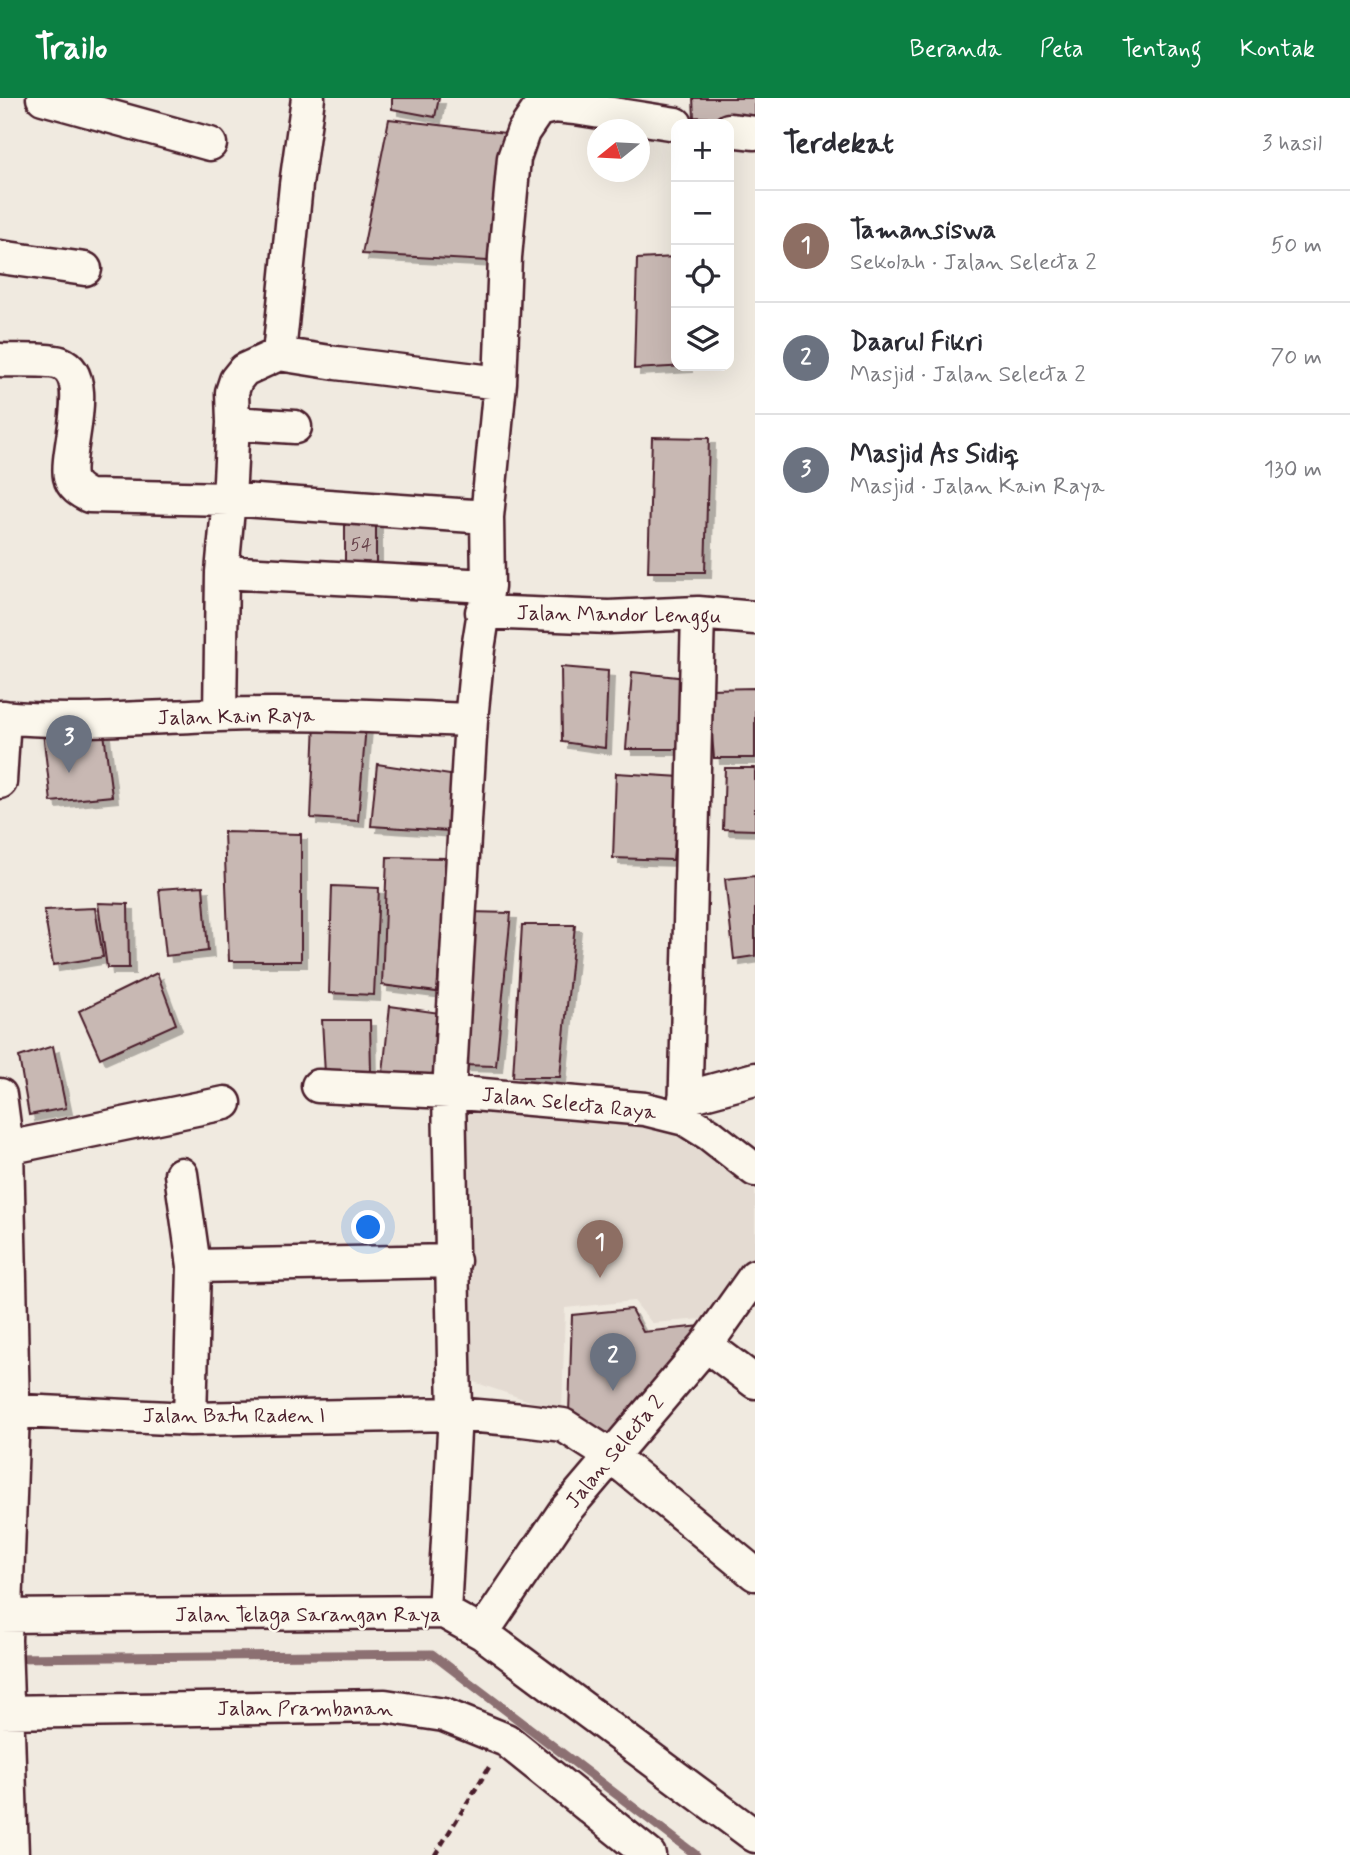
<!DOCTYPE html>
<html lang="id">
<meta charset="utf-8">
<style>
:root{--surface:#fff;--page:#f7f7f7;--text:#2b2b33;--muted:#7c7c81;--line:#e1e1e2;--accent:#0b8043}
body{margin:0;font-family:Mynerve,sans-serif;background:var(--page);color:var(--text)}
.controls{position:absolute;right:21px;top:21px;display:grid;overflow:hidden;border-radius:14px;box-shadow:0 7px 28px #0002}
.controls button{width:63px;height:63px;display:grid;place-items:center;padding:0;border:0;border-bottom:2px solid var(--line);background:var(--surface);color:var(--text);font:35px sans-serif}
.compass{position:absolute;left:587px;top:21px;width:63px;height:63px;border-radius:50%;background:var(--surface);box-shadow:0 7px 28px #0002;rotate:252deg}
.you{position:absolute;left:369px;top:1130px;width:24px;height:24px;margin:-18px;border:5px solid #fff;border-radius:50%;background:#1a73e8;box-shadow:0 0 0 10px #1a73e833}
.badge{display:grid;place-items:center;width:46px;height:46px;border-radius:50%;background:var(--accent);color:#fff;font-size:23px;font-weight:700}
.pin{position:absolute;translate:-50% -58px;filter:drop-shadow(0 2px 4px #0008)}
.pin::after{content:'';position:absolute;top:37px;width:24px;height:21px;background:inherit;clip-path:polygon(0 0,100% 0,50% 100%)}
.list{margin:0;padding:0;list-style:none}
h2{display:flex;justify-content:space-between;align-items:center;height:91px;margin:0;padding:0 28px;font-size:30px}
h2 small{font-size:23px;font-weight:400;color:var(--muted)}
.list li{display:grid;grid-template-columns:46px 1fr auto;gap:21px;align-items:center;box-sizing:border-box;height:112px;padding:0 28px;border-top:2px solid var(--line)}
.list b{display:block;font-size:26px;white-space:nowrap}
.list p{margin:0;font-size:23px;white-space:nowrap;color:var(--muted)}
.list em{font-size:23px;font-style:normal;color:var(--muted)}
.icon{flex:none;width:38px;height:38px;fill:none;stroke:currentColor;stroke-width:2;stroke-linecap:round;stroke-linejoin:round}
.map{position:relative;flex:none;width:755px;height:1757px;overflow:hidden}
header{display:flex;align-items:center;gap:42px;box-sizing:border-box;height:98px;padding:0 35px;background:var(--accent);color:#fff}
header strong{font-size:33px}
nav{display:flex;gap:38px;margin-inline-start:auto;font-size:24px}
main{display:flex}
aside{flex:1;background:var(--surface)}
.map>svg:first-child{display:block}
</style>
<header>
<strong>Trailo</strong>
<nav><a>Beranda</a><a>Peta</a><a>Tentang</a><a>Kontak</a></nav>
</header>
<main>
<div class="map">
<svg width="755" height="1757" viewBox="0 0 755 1757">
<defs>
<filter id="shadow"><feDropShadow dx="6" dy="6" stdDeviation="0" flood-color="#0004"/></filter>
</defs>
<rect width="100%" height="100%" fill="#f0eae0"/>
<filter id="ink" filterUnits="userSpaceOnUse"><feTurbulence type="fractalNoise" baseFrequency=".0143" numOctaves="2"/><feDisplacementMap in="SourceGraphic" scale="14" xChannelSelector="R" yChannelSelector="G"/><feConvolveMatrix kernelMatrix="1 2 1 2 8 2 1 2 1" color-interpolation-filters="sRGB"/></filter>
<g filter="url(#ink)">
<path fill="#e4dbd2" d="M459 1002 682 1028 755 1086V1157L703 1221 652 1225 634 1203 565 1210 562 1314 465 1281Z"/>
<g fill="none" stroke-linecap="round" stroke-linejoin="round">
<path stroke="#8c6f72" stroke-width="9" d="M10 1560 432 1556 696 1757"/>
</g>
<path fill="#c8b8b3" stroke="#4a1f2b" stroke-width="2" filter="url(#shadow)" d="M392 0H439L435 19 392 11Z
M693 0H755V22L694 19Z
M389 21 506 35 488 163 362 156Z
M676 159V268H687L634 271 637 161Z
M652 339 709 340 705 474H648Z
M345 422H376V472H345Z
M561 569 608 573 605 650 562 644Z
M632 574 686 580 679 651H626Z
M755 590V660H714L708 591Z
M315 624 366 627 358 723 311 720Z
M103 627 112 698 51 704 43 634Z
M377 666 457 678 449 733 371 728Z
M725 670H755V732L723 731Z
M616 675 681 679 673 762 613 760Z
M224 734 301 736V863H229Z
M387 759 447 760 437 894 382 887Z
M755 778V858L734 861 725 781Z
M203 788 208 853 166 858 159 791Z
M332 788 379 790 374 897 329 895Z
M98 805 128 806 129 870H107Z
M95 810 103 859 53 867 44 812Z
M469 814 511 815 496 968 459 967Z
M522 827H575L560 979H513Z
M157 875 176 926 100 960 79 913Z
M390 908 440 915 434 977 383 975Z
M322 922H370L371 976H325Z
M53 948 66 1010 29 1017 19 959Z
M631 1211 643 1234 702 1228 610 1350 569 1316 572 1217Z"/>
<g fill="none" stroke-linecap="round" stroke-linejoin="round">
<g stroke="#4a1f2b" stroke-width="37">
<path id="minor" d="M43 0 210 46
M729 32 755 35
M0 159 85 171
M279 256 336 265 500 285
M0 262C14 263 49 261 60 265 95 278 65 353 70 379 72 389 81 394 89 398L229 401 487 419
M233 325 295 329
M222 474 488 488
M482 514 609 519 698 515 755 520
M220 617 222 474 229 401 233 325 232 294 236 282 244 272 279 256 296 87 308 0
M0 619C73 626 146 619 219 617 303 614 387 619 471 622
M0 684 4 619
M318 988 449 994 645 1011 685 1021 709 1036 755 1072
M0 997 7 1050 13 1312 5 1542 12 1757
M685 1000 755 981
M685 1021 698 515
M7 1050 225 1005
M181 1076 194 1168 190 1321
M194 1168 454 1163
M706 1247 755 1284
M0 1312 190 1321 455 1316 523 1322 563 1327 611 1358 755 1476
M444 1514 455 1316 449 994 471 622 478 551 488 488 487 419 500 285 505 159 514 60 523 34 538 12 555 8 575 10 676 26
M0 1518 444 1514 482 1535 755 1738
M482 1535 564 1414 706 1247 755 1178
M0 1614 385 1608 444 1617 506 1642 649 1757"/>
</g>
<path stroke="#4a1f2b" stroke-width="4.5" stroke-dasharray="7 5" stroke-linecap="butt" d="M435 1757 491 1666"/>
<use href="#minor" stroke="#fbf7ec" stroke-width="32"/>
</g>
</g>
<g text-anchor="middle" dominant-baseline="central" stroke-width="5" stroke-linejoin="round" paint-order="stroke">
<g font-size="18" fill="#6a454d">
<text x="361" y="447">54</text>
</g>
<g font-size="21" fill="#4a1f2b" stroke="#fbf7ec">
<text transform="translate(619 517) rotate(1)">Jalan Mandor Lenggu</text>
<text transform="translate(236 619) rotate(-1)">Jalan Kain Raya</text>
<text transform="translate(569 1006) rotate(6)">Jalan Selecta Raya</text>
<text x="234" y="1318">Jalan Batu Raden I</text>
<text transform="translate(615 1354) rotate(-50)">Jalan Selecta 2</text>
<text x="308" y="1517">Jalan Telaga Sarangan Raya</text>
<text x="305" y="1611">Jalan Prambanan</text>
</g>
</g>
</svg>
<div class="controls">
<button>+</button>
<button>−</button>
<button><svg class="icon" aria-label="locate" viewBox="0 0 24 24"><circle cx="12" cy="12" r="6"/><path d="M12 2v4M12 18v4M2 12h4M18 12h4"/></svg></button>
<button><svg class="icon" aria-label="layers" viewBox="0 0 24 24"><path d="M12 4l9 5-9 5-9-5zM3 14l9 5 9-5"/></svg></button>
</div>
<svg class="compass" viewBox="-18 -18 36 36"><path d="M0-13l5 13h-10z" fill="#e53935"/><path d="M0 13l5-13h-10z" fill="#7c7c81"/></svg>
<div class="you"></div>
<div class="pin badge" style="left:600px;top:1180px;background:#8d6e63">1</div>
<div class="pin badge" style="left:613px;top:1293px;background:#6b7280">2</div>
<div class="pin badge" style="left:69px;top:675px;background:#6b7280">3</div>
</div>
<aside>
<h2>Terdekat<small>3 hasil</small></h2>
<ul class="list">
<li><span class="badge" style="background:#8d6e63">1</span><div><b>Tamansiswa</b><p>Sekolah · Jalan Selecta 2</p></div><em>50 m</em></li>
<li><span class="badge" style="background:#6b7280">2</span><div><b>Daarul Fikri</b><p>Masjid · Jalan Selecta 2</p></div><em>70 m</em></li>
<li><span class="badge" style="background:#6b7280">3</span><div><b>Masjid As Sidiq</b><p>Masjid · Jalan Kain Raya</p></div><em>130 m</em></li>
</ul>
</aside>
</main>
